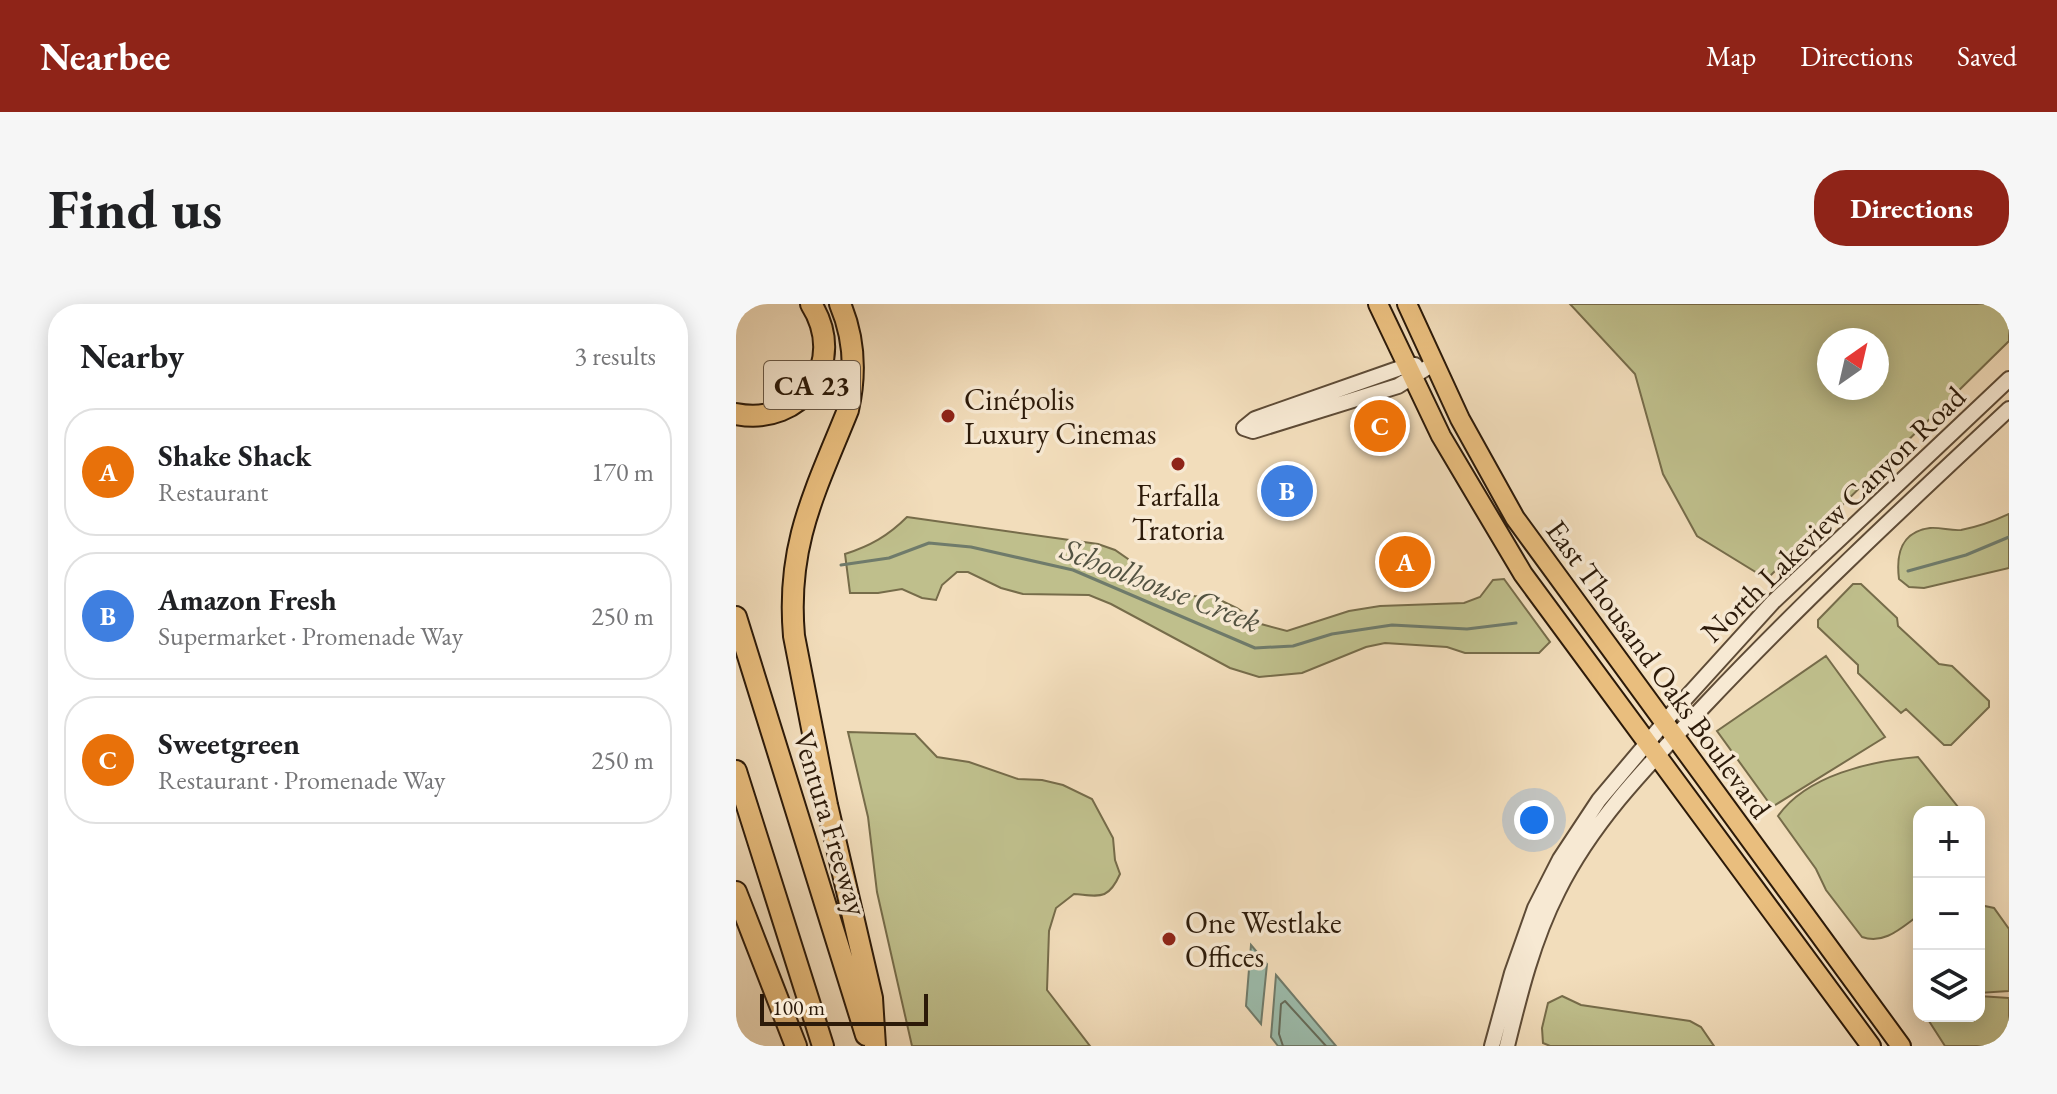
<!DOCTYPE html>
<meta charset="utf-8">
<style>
:root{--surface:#fff;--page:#f6f6f6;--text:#202124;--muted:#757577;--line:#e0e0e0;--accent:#8f2418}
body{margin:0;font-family:"EB Garamond",serif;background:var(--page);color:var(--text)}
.controls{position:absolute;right:24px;bottom:24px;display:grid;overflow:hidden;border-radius:16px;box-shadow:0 4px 20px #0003}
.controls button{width:72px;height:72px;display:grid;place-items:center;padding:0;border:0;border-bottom:2px solid var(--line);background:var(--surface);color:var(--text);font:40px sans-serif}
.compass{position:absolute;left:1081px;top:24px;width:72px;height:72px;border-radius:50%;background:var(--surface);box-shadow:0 4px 20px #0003;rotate:34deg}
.scale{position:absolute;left:24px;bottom:20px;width:168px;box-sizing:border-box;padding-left:8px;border:4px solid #2c1a09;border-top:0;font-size:22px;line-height:28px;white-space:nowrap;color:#2c1a09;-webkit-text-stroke:6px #f7e9d3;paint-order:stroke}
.you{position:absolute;left:798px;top:516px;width:28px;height:28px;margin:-20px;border:6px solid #fff;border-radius:50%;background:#1a73e8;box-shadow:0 0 0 12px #1a73e833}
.badge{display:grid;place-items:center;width:52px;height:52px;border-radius:50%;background:var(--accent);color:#fff;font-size:26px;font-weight:700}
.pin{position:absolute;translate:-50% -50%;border:4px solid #fff;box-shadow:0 2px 8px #0006}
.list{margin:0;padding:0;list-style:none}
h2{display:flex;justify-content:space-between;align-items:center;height:104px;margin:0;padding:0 32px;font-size:34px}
h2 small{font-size:26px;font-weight:400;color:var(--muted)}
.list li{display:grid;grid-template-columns:52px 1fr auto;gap:24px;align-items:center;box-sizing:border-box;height:128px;margin:0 16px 16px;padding:0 16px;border:2px solid var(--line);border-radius:32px}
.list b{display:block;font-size:30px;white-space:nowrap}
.list p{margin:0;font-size:26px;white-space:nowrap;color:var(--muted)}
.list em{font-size:26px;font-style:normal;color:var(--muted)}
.icon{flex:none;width:44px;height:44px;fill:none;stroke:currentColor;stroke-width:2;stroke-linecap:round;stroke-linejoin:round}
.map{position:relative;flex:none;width:1273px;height:742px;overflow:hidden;border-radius:32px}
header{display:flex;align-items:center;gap:48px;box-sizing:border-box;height:112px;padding:0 40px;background:var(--accent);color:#fff}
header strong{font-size:38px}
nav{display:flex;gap:44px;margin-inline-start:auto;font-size:28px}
.intro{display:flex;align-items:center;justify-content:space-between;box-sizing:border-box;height:192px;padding:0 48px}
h1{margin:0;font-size:56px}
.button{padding:20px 36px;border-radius:32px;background:var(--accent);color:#fff;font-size:28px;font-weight:700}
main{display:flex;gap:48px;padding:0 48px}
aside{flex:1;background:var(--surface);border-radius:32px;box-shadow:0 4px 20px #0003}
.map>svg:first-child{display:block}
</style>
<header>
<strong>Nearbee</strong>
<nav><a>Map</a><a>Directions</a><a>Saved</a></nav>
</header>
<div class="intro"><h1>Find us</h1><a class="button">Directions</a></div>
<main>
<aside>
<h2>Nearby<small>3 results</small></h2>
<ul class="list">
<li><span class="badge" style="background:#e8710a">A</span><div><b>Shake Shack</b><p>Restaurant</p></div><em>170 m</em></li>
<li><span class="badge" style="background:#3f7fe0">B</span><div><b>Amazon Fresh</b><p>Supermarket · Promenade Way</p></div><em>250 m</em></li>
<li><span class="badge" style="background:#e8710a">C</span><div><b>Sweetgreen</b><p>Restaurant · Promenade Way</p></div><em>250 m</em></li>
</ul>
</aside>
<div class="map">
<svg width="1273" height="742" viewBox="0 0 1273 742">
<rect width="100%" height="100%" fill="#f2ddbb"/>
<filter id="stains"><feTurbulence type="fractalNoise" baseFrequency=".0025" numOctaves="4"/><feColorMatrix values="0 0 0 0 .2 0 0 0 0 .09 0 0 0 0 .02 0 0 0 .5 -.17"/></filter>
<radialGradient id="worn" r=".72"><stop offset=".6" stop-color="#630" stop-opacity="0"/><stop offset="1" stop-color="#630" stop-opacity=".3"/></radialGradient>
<path fill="#bfbf8c" stroke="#766c4a" stroke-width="2" fill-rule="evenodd" d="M834 0H1273V37L1031 275 961 232 927 170 899 70ZM1093 36H1141V84H1093Z
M1273 210V264L1188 284 1173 283 1163 275C1160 251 1164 228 1194 224 1204 223 1215 227 1225 226 1242 223 1258 217 1273 210Z
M171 213 362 240 379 246 392 255 407 278 433 290 480 294 501 304 525 320 551 327 613 307 644 302 728 299 744 293 757 276 768 275 814 338 803 349H729L711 343 649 339 630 343 566 369 523 373 494 364 375 300 353 291 287 290 265 284 232 268H221L206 281 200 296 186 294 166 285 142 289H114L109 250C134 242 152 232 171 213Z
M1117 280H1125L1161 314 1162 322 1203 360 1216 362 1253 397V403L1215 441H1208L1170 405 1165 409 1122 369V361L1082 323V316Z
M1090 352 1149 433 1036 503 981 427Z
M112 428 179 430 201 453 233 458 282 475 306 476 327 481 356 495 377 534 379 556 384 570C372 597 363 592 338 590L320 604 313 627 311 686 354 742H176L141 588 132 513Z
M1182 453 1226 508H1183V611C1165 624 1148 641 1126 633L1090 586 1080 565 1042 512C1071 471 1135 457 1182 453Z
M1244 601 1258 604 1273 625V687L1243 689Z
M826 692 845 701 954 717 965 723 978 742H814L807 739 806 724 812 699Z
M1243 692 1273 694V742H1209L1191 714 1243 712Z"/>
<path fill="#9cbcac" stroke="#6f7b6b" stroke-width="2" d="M515 641 531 660 525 720 510 702Z
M540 671 600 742H542L535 733Z"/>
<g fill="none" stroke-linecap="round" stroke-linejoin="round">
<path stroke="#646b5a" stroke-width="2" d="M547 742 543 730 545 700 549 697 590 742"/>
<path stroke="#6f7b6b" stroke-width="3" d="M105 261 153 254 193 239 235 243 337 266 519 344 557 342 596 330 656 321 731 325 780 319
M1172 267 1230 251 1273 233"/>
<g stroke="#5e4b36" stroke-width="18">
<path id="minor" d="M508 124 517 127 662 82 697 60
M508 124 519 115 670 62 679 61
M756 742 776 669 799 604 824 555 863 496 938 407 1037 298 1273 75
M771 742C784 689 797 636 822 587 858 515 914 459 968 402 1066 298 1169 202 1273 105"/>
</g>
<g stroke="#2c1a09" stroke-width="22">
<path id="major" d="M642 0 705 132 787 270 1135 742
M671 0 724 115 779 214 1165 742"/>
</g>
<g stroke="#2c1a09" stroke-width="24">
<path id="highway" d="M104 0C119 35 120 70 112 106 79 188 50 241 58 332L91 501 136 694 139 742
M0 110C66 123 112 58 75 0
M0 313 130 731
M0 467 87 742
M0 588 60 742"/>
</g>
<use href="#minor" stroke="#f7e9d3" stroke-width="14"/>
<use href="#major" stroke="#e9be7e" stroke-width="18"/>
<use href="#highway" stroke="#e9be7e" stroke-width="20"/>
</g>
<g fill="#8f2418" stroke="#f7e9d3" stroke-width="3">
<circle cx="212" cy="112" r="8"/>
<circle cx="442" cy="160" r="8"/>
<circle cx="433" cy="635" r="8"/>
</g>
<g text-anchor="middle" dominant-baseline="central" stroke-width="7" stroke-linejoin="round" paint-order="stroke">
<rect fill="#f7e9d3" stroke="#695846" stroke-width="2" x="28" y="57" width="96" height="48" rx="6"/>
<g font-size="28" font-weight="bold" fill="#2c1a09">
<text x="76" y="81">CA 23</text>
</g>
<g font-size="30" fill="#2c1a09" stroke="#f7e9d3" text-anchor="start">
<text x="228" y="95">Cinépolis<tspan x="228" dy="34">Luxury Cinemas</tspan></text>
<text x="442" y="191" text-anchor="middle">Farfalla<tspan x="442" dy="34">Tratoria</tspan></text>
<text x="449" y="618">One Westlake<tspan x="449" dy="34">Offices</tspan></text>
</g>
<g font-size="30" fill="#2c1a09" stroke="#f7e9d3">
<text transform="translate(1097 210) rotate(-44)">North Lakeview Canyon Road</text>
<text transform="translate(923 365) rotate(54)">East Thousand Oaks Boulevard</text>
<text transform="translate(95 519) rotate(73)">Ventura Freeway</text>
</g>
<g font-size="32" font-style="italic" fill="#535342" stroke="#f7e9d3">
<text transform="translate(425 281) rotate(21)">Schoolhouse Creek</text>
</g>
</g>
<rect width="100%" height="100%" filter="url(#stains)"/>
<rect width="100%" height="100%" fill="url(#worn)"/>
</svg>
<div class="controls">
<button>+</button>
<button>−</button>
<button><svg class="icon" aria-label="layers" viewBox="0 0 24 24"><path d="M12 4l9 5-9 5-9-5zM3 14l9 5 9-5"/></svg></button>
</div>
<svg class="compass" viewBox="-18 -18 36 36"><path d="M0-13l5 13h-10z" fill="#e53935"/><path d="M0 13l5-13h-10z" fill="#757577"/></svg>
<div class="scale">100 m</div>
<div class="you"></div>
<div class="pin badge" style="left:669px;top:258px;background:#e8710a">A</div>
<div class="pin badge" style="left:551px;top:187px;background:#3f7fe0">B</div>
<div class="pin badge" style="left:644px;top:122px;background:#e8710a">C</div>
</div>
</main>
